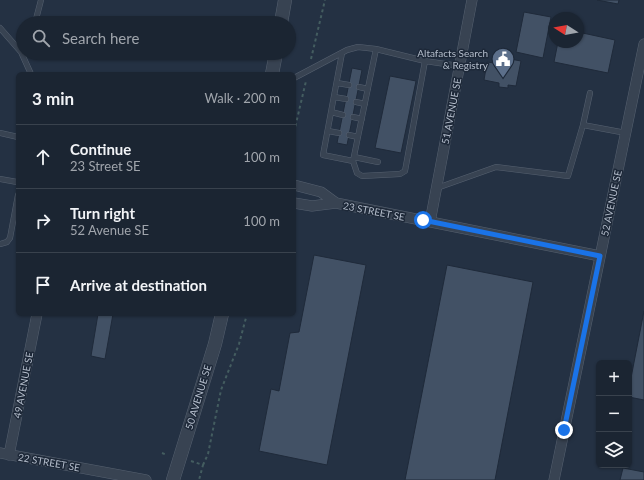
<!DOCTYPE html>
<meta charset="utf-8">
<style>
:root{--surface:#1b2532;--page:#242d3a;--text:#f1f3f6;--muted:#a0a5ac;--line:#39424d}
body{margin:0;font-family:Lato,sans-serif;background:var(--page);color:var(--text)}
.controls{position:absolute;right:12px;bottom:12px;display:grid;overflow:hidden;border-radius:6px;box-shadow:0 1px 3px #0004}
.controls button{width:36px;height:36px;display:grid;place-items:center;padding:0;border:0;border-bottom:1px solid var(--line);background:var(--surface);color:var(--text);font:20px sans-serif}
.compass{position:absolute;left:548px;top:12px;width:36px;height:36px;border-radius:50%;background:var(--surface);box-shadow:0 1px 3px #0004;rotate:281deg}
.stop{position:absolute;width:12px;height:12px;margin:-9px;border:3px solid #1a73e8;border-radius:50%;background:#fff}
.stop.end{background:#1a73e8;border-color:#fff;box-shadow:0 1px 4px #0008}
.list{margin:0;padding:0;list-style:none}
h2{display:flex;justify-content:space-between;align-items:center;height:52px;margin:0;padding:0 16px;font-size:17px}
h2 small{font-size:13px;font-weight:400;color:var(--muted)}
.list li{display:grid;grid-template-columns:26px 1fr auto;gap:12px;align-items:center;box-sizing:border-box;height:64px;padding:0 16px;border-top:1px solid var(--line)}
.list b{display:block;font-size:15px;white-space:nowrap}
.list p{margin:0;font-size:13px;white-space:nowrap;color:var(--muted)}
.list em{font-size:13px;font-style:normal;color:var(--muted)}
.icon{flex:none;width:22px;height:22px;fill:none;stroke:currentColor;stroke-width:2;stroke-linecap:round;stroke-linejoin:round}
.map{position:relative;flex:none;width:644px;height:480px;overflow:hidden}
.search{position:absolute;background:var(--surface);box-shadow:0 1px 3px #0004;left:16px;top:16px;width:280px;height:44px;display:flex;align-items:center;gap:10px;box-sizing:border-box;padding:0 14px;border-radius:22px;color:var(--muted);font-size:15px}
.panel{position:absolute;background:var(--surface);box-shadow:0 1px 3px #0004;left:16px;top:72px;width:280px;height:244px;border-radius:6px}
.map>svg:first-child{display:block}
</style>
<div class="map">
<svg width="644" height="480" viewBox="0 0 644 480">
<rect width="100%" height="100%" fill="#243143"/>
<path fill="#425165" stroke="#1f2a3a" d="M597 0H619L618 4Z
M524 12 551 17 543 58 516 52Z
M578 32 615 40 608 73 554 62 558 42H578Z
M496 52 511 55 510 59 521 61 516 86 508 85V88L499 87V83L484 80 487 62 494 63Z
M352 68 362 70 347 145 337 143Z
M390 76 416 81 401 153 375 148Z
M314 255 366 265 327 465 259 451 271 389 279 391 290 333 299 332Z
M447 265 533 282 495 480H405Z
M644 311V400L629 397V388Z
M98 314H113L105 359 91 356Z
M623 468 644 472V480H620Z"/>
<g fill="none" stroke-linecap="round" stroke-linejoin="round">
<g stroke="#566170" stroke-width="6">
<path id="service" d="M35 23 41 0
M0 28 21 52 31 74
M376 49 353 161 357 173 362 176 400 174 405 171 425 61
M342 53 323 155 353 161
M294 78 347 50 358 47 376 49 425 61 459 66
M337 83 349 85
M359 87 368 89
M334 97 346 99
M356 102 365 104
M331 112 343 115
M353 117 362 119
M583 125 590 93
M328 131 339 133
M0 133 18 137
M349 135 358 137
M354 157 378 162
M0 179 17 182 18 183
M437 188 496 167 568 176 583 125 626 133
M0 244 7 242 10 238 18 195"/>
</g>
<g stroke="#566170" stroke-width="11">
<path id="minor" d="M294 185 321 192 336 203
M294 203 312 206 336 203 600 256
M430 222 472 0
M0 453 146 480
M9 455 37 314
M554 480 644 44"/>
</g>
<g stroke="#566170" stroke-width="14">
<path id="tertiary" d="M281 23 285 0
M272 74 276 53
M173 480 215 344 222 314"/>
</g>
<path stroke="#445d60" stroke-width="2" stroke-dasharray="3 3" stroke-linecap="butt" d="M311 59 325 0
M294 132 306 81
M162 453 167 455
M191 461 203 465 199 480
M203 465 208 454 221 390 239 344 247 314"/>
<use href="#service" stroke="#384352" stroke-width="5"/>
<use href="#minor" stroke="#384352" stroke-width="10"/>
<use href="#tertiary" stroke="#384352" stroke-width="13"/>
</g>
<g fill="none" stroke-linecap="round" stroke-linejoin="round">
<path stroke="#1a73e8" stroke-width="5" d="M423 220 600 256 564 430"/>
</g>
<defs>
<g id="civic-pin" transform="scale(1.15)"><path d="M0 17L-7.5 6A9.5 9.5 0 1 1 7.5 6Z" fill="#5c6f8a" stroke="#1d2838"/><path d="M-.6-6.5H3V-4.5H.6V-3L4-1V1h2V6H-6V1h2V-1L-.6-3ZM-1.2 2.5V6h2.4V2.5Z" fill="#fff"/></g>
</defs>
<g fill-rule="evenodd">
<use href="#civic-pin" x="503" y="59"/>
</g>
<g text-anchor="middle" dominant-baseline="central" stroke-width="3" stroke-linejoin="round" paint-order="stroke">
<g font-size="10" fill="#b5becc" stroke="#1d2838" text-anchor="end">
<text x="488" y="53">Altafacts Search<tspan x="488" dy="12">&amp; Registry</tspan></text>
</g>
<g font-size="10" fill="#b5becc" stroke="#1d2838">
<text transform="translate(451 111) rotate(-79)">51 AVENUE SE</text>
<text transform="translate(611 203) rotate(-78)">52 AVENUE SE</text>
<text transform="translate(374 211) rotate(11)">23 STREET SE</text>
<text transform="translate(23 385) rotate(-79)">49 AVENUE SE</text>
<text transform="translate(198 397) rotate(-73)">50 AVENUE SE</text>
<text transform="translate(49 462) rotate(10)">22 STREET SE</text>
</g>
</g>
</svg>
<div class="controls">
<button>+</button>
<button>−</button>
<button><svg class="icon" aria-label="layers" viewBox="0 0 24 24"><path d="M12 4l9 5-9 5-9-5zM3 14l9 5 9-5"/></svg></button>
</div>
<svg class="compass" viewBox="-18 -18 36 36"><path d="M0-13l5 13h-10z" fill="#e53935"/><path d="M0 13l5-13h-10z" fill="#a0a5ac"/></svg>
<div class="stop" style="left:423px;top:220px"></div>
<div class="stop end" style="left:564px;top:430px"></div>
<div class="search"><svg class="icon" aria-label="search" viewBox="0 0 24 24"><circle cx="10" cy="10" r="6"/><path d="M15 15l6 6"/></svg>Search here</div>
<section class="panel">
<h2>3 min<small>Walk · 200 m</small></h2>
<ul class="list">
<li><svg class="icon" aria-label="ahead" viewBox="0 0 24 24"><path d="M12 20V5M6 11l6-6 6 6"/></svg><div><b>Continue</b><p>23 Street SE</p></div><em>100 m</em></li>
<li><svg class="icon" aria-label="right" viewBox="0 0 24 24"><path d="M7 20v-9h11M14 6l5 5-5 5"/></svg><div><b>Turn right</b><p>52 Avenue SE</p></div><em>100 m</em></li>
<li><svg class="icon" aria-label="arrive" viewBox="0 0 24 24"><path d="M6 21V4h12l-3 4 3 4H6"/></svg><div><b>Arrive at destination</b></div></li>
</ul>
</section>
</div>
